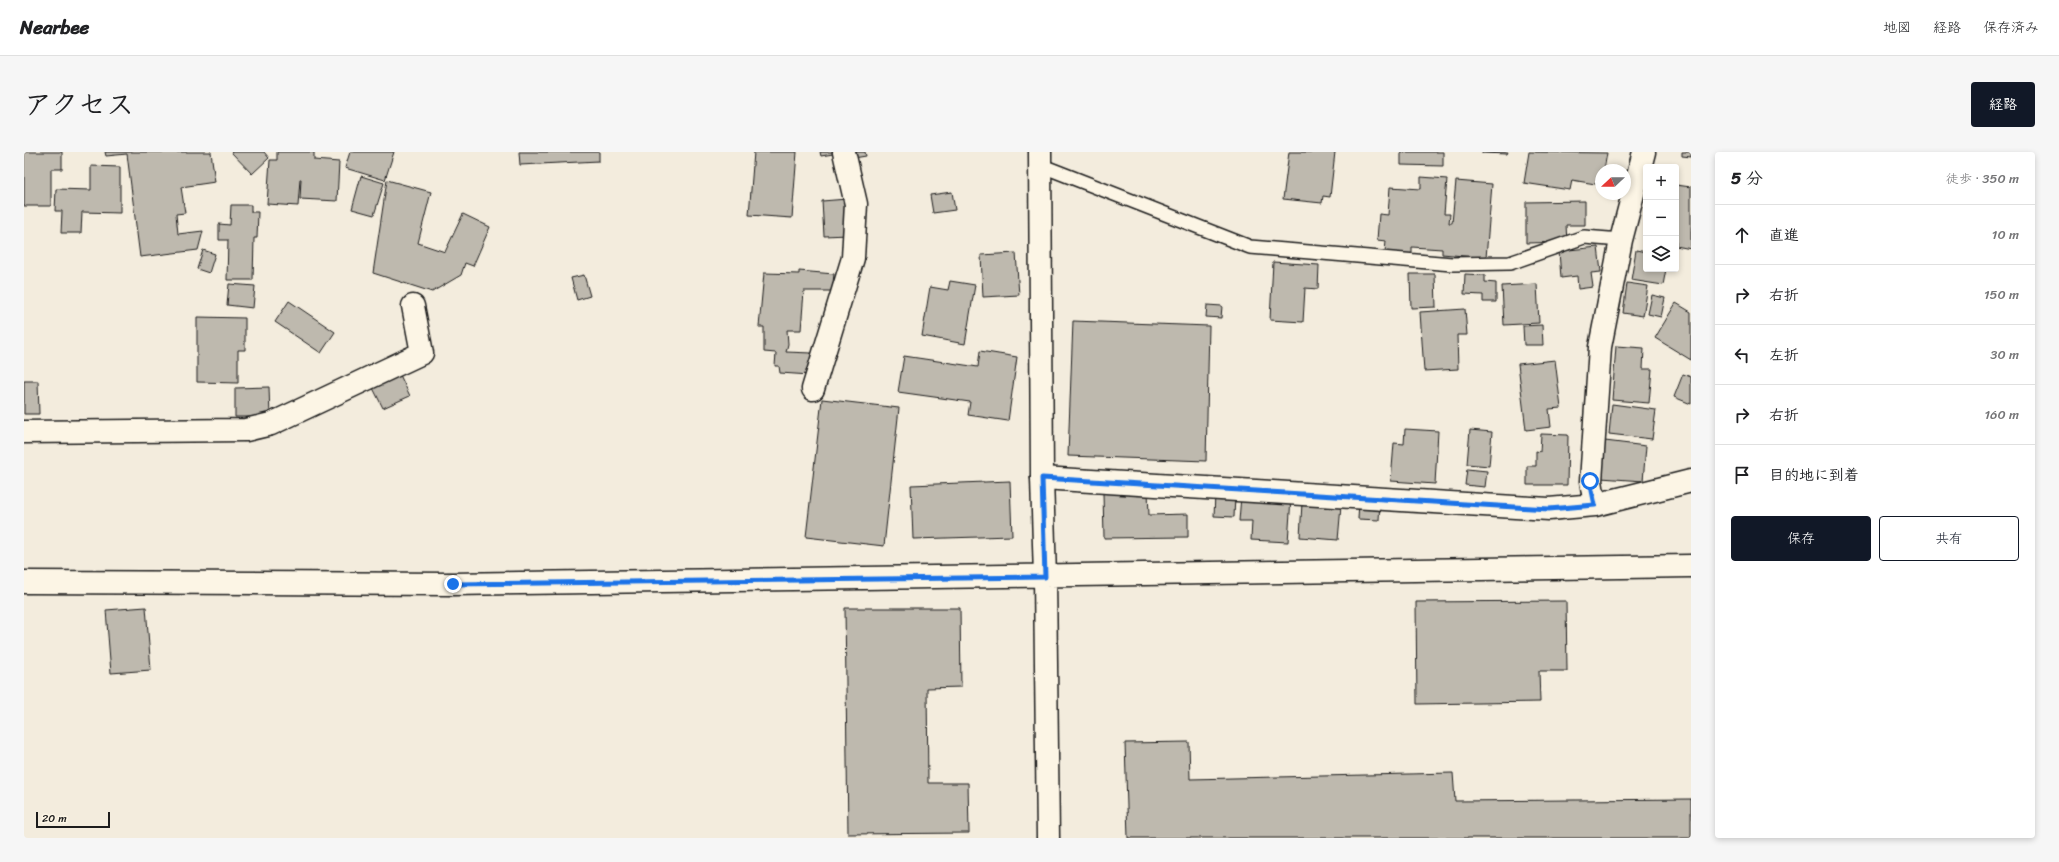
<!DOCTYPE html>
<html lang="ja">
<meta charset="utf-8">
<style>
:root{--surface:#fff;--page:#f6f6f6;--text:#202124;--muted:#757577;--line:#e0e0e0;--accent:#111827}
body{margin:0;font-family:Sriracha,"Klee One",sans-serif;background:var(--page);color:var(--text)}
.controls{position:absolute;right:12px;top:12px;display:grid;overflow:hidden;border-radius:4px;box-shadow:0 2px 6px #0003}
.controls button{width:36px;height:36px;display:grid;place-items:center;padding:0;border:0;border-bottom:1px solid var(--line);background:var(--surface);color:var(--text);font:20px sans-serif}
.compass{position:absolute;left:1571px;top:12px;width:36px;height:36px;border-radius:50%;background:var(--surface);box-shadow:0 2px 6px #0003;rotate:248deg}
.scale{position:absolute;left:12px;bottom:10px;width:74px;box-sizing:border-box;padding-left:4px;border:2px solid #1c1c1c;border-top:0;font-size:11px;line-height:14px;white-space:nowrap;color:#1c1c1c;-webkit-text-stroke:3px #fcf5e5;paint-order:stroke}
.stop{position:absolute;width:12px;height:12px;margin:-9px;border:3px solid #1a73e8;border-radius:50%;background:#fff}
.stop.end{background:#1a73e8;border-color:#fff;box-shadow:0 1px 4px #0008}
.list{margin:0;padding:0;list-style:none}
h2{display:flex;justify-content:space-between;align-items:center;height:52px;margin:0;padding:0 16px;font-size:17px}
h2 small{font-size:13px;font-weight:400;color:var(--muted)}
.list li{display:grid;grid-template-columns:26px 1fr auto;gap:12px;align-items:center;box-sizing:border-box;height:60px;padding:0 16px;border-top:1px solid var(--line)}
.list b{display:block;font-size:15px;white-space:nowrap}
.list em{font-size:13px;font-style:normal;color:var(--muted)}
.actions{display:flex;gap:8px;padding:12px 16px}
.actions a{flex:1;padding:9px 0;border:1px solid var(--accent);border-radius:4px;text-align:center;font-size:14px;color:var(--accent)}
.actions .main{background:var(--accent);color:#fff}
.icon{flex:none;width:22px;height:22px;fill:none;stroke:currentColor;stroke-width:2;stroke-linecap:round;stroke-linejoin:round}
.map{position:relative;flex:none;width:1667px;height:686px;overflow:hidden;border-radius:4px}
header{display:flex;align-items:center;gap:24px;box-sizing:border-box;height:56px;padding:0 20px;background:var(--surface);border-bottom:1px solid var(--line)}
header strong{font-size:19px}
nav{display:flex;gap:22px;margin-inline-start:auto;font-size:14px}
.intro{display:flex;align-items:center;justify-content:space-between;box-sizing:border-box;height:96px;padding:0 24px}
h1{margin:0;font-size:28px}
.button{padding:10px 18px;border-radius:4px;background:var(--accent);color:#fff;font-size:14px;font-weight:700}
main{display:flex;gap:24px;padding:0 24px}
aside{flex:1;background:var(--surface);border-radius:4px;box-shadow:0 2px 6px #0003}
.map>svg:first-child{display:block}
</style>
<header>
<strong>Nearbee</strong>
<nav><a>地図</a><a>経路</a><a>保存済み</a></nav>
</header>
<div class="intro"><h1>アクセス</h1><a class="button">経路</a></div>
<main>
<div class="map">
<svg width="1667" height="686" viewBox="0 0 1667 686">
<rect width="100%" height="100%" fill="#f3ecdd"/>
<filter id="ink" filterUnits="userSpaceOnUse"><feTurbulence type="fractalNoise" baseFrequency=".025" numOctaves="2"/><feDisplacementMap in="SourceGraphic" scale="8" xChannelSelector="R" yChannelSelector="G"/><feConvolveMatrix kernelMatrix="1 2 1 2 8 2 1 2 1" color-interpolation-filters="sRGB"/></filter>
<g filter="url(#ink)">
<path fill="#beb9ae" stroke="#1c1c1c" d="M0 0H38V17H27V54H0Z
M81 0H187L191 30 157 35 161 61 152 62 154 82 179 79 174 98 116 105 103 2 82 4Z
M207 0H240L245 6 228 22Z
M253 0H290V8L315 10 313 49 276 47 277 27H276L274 54 243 52 246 8H253Z
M326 0H370L361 28 321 16Z
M495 0H575V9L496 13Z
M730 0H773L768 66 725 63Z
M796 0H815V1L797 4Z
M823 0H841L842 4 824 7Z
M1265 0H1311L1306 45 1299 44 1298 51 1259 47Z
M1377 0H1419V14L1377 13Z
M1458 0H1484L1483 2 1458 1Z
M1505 0 1583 1 1580 18H1577V33L1548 28 1546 38 1500 31Z
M1658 0H1667V5L1658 4Z
M67 14 96 15V61L58 60 57 81H37L38 59H31L32 37 67 38Z
M337 24 360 31 350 63 328 57Z
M1397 25 1423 27 1420 62H1426L1425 71H1428L1432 29 1468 32 1462 106 1418 102V97L1388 95V102L1361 100 1362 89 1353 88 1355 62 1364 63 1366 35 1397 37Z
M363 28 407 40 394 91 421 100 439 62 466 75 449 114 441 111 437 123 408 140 349 121Z
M1652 33 1667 35V97L1652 94Z
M928 40 931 58 909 61 906 43Z
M823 47 825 83 800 84 798 49Z
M1561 49V73H1542L1543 90 1502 91V50Z
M207 53H227V60H234L233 86H230L229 128H203L204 88H195V72L206 73Z
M1574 95 1577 120 1567 121 1569 135 1554 137 1553 124 1537 126 1535 99Z
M179 98 191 102 185 121 173 117Z
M1612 98 1622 100V117H1642L1639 133 1607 128Z
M992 101 995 143 959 145 957 103Z
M1249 110 1295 113 1294 137 1281 136 1279 170 1246 168Z
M775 119 810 122 808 139H780L777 178H763L764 192 762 200 787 201 786 223 756 221 755 214H751L752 201 740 200V175H735L740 121 775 122Z
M1386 122H1411L1412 155 1387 156Z
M1441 122 1461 123V130L1472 131V150H1459V143L1440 142Z
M560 123 566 144 553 148 547 126Z
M926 129 951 133 941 192 898 184 906 135 924 138Z
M1603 131 1624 134 1619 164 1599 161Z
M205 132 231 134 229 156 203 153Z
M1513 132 1515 171 1480 173 1478 134Z
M1628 143 1641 146 1637 165 1624 162Z
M265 149 311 180 297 201 251 170Z
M1652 151 1667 160V208L1631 186Z
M1183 153 1198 154 1197 166 1182 165Z
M1441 157 1443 183H1433L1434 217 1400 219 1396 160Z
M173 165 221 166V198H214V231L173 230Z
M1049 169 1185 174 1182 309 1044 304Z
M1518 173 1519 193H1500L1499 174Z
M1592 194 1620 196 1619 217H1628L1625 251 1588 248Z
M956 199 993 205 984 269 944 263 946 250 874 240 880 204 954 215Z
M1531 208 1537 256 1525 257 1527 275 1502 278 1494 212Z
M1659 222 1667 225V252L1650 245Z
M376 223 386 244 359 256 349 236Z
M0 229H14L15 262H0Z
M245 235 246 265H211V236Z
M798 247 875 256 860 394 782 385Z
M1588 252 1632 258 1628 287 1585 282Z
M1381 277 1414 279 1411 332 1367 329 1370 291 1380 292Z
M1446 278 1468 280 1465 314 1443 312Z
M1517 282 1544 283 1543 333H1503V314H1512V299L1516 300Z
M1581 289 1622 294 1619 329 1577 326Z
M1443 317 1463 319 1461 335 1441 333Z
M986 329 988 384 889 387 887 333Z
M1079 340H1124L1125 363 1164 362V385L1080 386Z
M1191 343 1211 344 1210 365 1190 364Z
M1217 344 1267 346 1264 390 1227 388 1228 369H1215Z
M1335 349 1356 350 1355 368 1334 367Z
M1278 351 1317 354 1314 388 1276 385Z
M1542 449 1543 519H1515L1516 550 1393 552 1392 450Z
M122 455 127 518 87 521 82 458Z
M821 456H936L937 535 903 536 904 631H944L945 681 824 682Z
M1165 590 1166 627 1429 621 1431 649 1667 647V686H1104L1101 591Z"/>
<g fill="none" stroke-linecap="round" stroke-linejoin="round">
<g stroke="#1c1c1c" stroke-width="16">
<path id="lane" d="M1016 13 1226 95 1428 112 1486 111 1560 85 1597 88"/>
</g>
<g stroke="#1c1c1c" stroke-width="25">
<path id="street" d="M789 237 829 106 832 52 820 0
M0 280 222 278 247 272 398 201 389 154
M1018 326 1525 357 1571 353 1667 329
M1571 353 1567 329 1576 195 1597 88 1620 0"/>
</g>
<g stroke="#1c1c1c" stroke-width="25">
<path id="secondary" d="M1016 0 1018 326 1021 425 1024 686
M0 430 429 432 1667 414"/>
</g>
<use href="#lane" stroke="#fcf5e5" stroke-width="13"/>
<use href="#street" stroke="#fcf5e5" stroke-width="22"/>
<use href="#secondary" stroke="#fcf5e5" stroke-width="22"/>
</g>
</g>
<g fill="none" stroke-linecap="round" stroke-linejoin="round" filter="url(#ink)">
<path stroke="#1a73e8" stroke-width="5" d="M429 432 1021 425 1018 326 1525 357 1571 353 1566 329"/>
</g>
</svg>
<div class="controls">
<button>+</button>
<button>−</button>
<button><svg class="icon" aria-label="layers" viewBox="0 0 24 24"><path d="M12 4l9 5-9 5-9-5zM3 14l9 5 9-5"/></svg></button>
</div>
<svg class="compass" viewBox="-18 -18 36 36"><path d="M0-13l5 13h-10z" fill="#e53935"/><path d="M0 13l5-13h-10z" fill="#757577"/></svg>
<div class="scale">20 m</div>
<div class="stop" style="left:1566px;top:329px"></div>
<div class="stop end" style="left:429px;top:432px"></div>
</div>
<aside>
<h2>5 分<small>徒歩 · 350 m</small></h2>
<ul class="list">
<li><svg class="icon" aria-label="ahead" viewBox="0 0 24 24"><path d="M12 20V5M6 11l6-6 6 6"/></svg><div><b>直進</b></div><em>10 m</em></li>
<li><svg class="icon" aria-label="right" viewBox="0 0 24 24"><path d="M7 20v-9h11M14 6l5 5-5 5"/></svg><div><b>右折</b></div><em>150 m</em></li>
<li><svg class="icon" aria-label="left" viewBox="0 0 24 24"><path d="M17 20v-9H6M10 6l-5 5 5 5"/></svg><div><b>左折</b></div><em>30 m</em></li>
<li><svg class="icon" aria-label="right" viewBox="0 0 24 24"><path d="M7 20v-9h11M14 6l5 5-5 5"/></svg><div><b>右折</b></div><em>160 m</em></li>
<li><svg class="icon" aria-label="arrive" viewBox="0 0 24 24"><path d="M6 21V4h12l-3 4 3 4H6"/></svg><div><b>目的地に到着</b></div></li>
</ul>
<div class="actions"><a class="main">保存</a><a>共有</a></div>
</aside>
</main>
